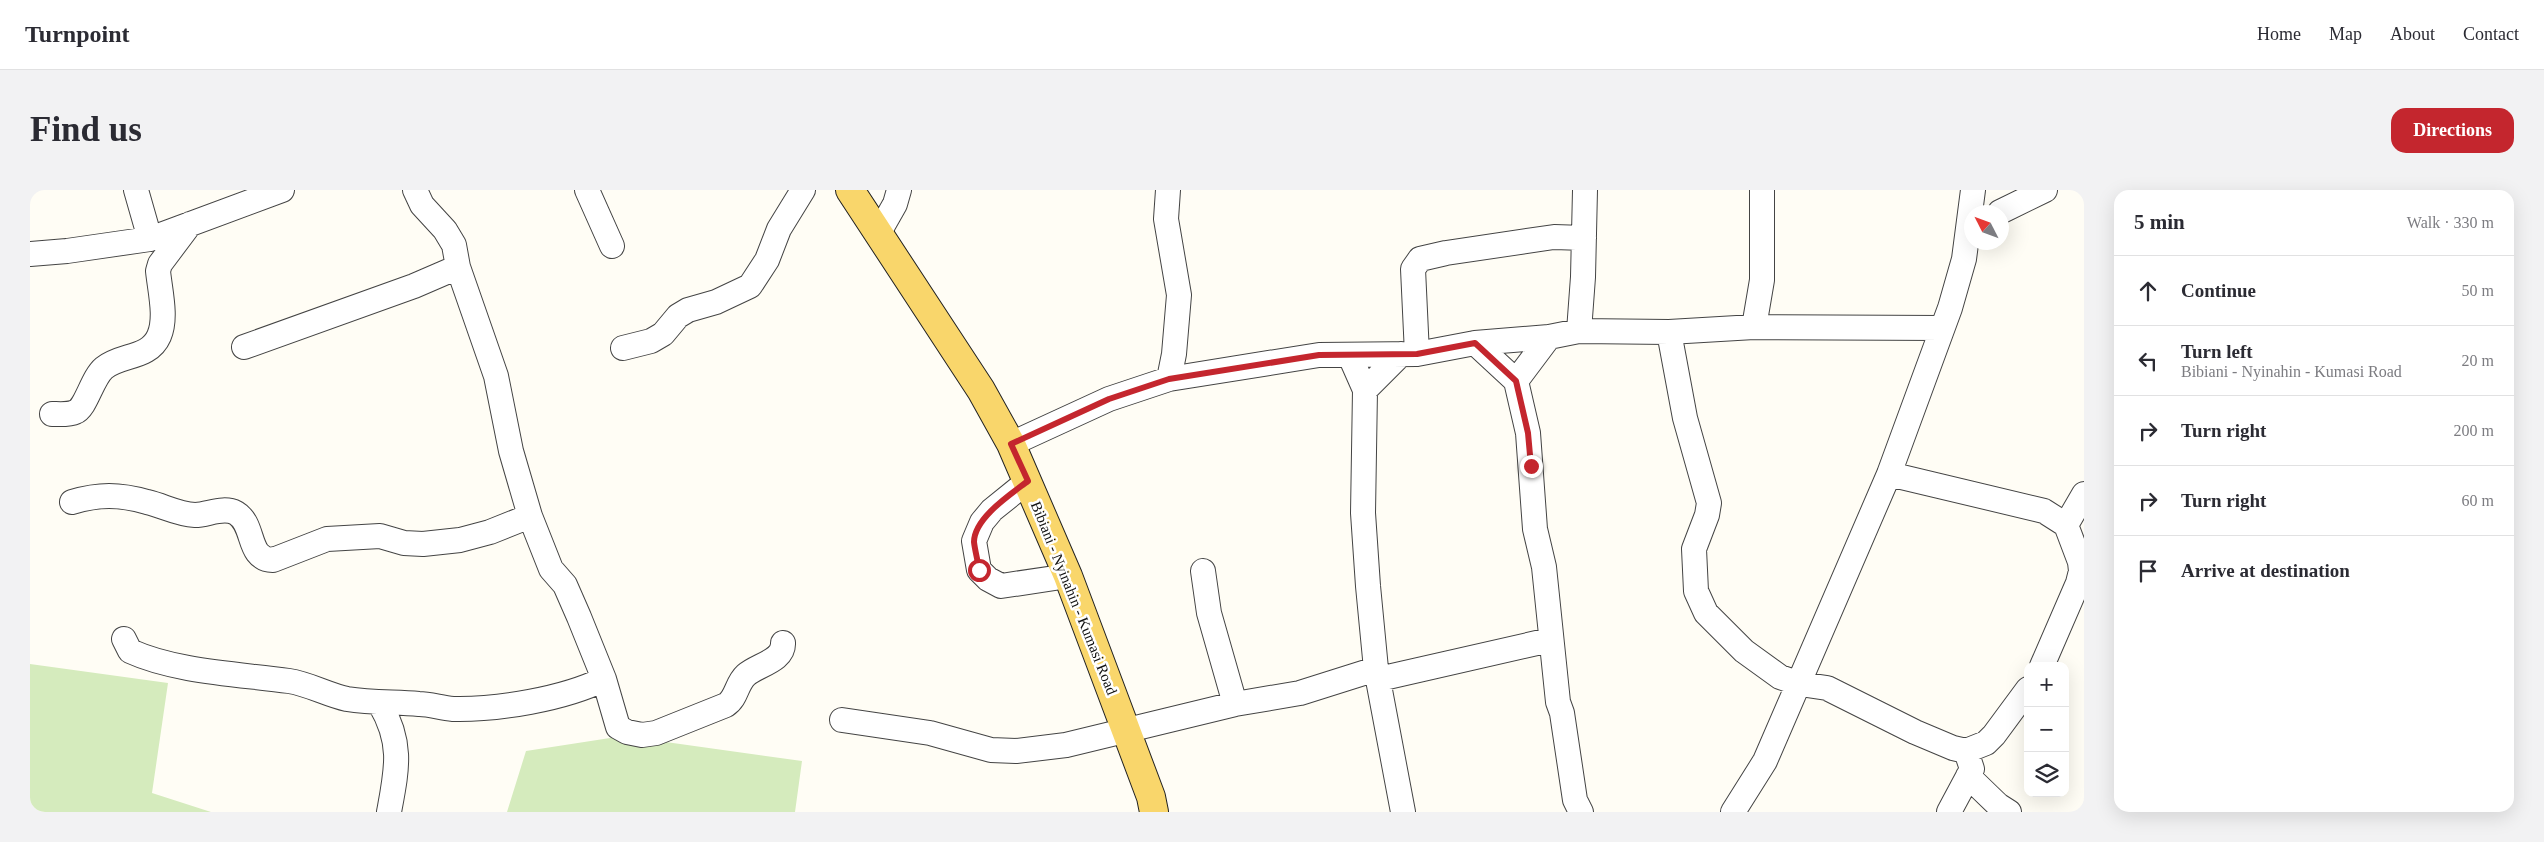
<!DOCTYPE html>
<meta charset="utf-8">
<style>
:root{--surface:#fff;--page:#f2f2f3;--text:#2b2b33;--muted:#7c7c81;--line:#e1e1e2;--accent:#c4262e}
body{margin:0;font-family:Georgia,serif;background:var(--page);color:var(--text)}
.controls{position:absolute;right:15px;bottom:15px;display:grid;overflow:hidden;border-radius:10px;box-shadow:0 5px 20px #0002}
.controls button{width:45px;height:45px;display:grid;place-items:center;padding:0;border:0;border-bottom:1px solid var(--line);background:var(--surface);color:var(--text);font:25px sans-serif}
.compass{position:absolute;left:1934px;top:15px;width:45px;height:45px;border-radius:50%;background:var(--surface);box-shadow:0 5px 20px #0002;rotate:312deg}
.stop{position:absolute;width:15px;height:15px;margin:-11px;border:4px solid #c4262e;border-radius:50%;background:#fff}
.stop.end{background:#c4262e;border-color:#fff;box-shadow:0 1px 5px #0008}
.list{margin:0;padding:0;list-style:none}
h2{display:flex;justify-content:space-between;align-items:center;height:65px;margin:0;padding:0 20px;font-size:21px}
h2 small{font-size:16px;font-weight:400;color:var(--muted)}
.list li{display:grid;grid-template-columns:32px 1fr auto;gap:15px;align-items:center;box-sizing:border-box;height:70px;padding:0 20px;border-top:1px solid var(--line)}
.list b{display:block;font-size:19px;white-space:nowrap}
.list p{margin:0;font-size:16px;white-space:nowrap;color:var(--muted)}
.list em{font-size:16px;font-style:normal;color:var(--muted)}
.icon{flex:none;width:28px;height:28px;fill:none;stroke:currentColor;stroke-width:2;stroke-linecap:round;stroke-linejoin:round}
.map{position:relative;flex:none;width:2054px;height:622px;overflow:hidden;border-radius:15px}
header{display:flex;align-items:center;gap:30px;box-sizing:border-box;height:70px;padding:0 25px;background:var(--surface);border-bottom:1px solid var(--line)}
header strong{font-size:24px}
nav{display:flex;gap:28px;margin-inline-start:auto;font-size:18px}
.intro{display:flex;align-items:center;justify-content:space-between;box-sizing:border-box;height:120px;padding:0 30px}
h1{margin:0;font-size:35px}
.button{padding:12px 22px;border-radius:15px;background:var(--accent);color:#fff;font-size:18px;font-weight:700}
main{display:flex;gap:30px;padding:0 30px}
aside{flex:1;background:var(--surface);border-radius:15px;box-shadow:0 5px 20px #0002}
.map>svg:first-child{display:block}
</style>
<header>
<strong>Turnpoint</strong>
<nav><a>Home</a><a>Map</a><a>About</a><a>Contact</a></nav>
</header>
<div class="intro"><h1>Find us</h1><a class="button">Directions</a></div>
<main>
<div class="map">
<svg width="2054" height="622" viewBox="0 0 2054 622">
<rect width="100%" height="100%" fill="#fffdf5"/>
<path fill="#d5ebbd" d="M0 474 138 493 122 603 181 622H0Z
M593 546 772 571 765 622H477L496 561Z"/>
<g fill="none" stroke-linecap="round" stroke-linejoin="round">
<g stroke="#444" stroke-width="26">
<path id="minor" d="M106 0 120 49
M557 0 582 56
M1138 0 1136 29 1149 105 1144 164 1139 189
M1970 22 2015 0
M848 44 865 14 869 0
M0 64 37 61 120 49 252 0
M1724 137 1732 90V0
M1549 141 1553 87 1555 0
M1639 142 1655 228 1679 313 1677 325 1664 359 1666 401 1676 423 1714 461 1750 487 1770 494 1797 498 1885 542 1923 558 1936 561 1956 553 1964 545 1998 499
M1445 153 1486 191 1498 243 1505 339 1514 377 1528 512 1532 523 1545 610 1551 622
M214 157 384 96 428 77
M593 158 621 151 633 144 648 126 658 120 686 112 720 96 737 70 749 39 773 0
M1387 164 1383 79 1390 69 1416 63 1524 47 1554 48
M1320 166 1335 200 1333 323 1338 396 1346 479 1373 622
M1486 191 1519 147
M1335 200 1371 164
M22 224C28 224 39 225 45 222 56 218 62 188 74 178 91 164 119 169 129 146 137 128 130 101 128 81L130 74 160 34
M981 254 1079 209 1139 189 1289 165 1387 164 1445 153 1519 147 1549 141 1639 142 1724 137 1912 138
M1859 284 2014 321 2036 335 2050 372 2051 381 2048 393 2012 476
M998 291 962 320 952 332 944 351 949 380 958 389 971 396 1038 386
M42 312C69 304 89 304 117 312 134 316 147 324 165 325 178 325 193 316 206 323 226 335 216 369 243 370L297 349 350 346 374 353 393 354 430 350 460 342 500 326 481 261 466 186 428 77 424 55 415 40 392 15 385 0
M500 326 521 379 535 395 549 427 574 489 588 537 597 542 612 545 626 543 696 515C707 508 706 494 716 485 727 475 754 471 753 453
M2036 335 2054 304
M1173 381 1179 423 1205 514
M94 449 100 461C146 482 209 484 259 491 279 494 298 505 317 509 341 513 364 512 389 514 400 514 411 518 423 519 467 520 534 509 574 489
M1349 489 1520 450
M350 514C373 553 367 579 359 622
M812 530 900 543 961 560 986 561 1036 555 1205 514 1270 503 1346 479
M1938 586 1968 615 1979 622
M1703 622 1735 571 1859 284 1920 118 1934 69 1943 0
M1919 622 1942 579 1936 561"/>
</g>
<g stroke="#222" stroke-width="30">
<path id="major" d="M820 0 951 200 981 254 1038 386 1121 607 1124 622"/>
</g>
<use href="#minor" stroke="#fff" stroke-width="24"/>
<use href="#major" stroke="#f9d66b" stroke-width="28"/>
</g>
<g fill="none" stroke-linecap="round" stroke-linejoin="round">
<path stroke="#c4262e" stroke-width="6" d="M949 380C948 371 945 361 944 352 944 328 981 304 998 291L981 254 1079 209 1139 189 1289 165 1387 164 1445 153 1486 191 1498 243 1501 276"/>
</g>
<g text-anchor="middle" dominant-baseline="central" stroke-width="5" stroke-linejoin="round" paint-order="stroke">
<g font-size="15" fill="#111" stroke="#fff">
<text transform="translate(1044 408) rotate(68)">Bibiani - Nyinahin - Kumasi Road</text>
</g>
</g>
</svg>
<div class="controls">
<button>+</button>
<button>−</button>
<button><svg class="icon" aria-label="layers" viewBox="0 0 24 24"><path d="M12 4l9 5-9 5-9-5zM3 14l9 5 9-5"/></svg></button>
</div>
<svg class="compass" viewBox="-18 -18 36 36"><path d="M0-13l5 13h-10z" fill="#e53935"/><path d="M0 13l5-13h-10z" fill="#7c7c81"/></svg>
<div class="stop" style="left:949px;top:380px"></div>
<div class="stop end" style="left:1501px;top:276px"></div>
</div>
<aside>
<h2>5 min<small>Walk · 330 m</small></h2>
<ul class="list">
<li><svg class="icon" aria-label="ahead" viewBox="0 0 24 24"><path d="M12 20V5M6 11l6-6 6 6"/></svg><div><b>Continue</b></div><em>50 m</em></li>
<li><svg class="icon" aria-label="left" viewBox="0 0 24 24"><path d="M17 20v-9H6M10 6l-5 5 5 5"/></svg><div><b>Turn left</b><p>Bibiani - Nyinahin - Kumasi Road</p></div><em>20 m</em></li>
<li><svg class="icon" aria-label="right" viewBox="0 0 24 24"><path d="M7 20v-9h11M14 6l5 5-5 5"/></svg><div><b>Turn right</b></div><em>200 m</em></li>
<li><svg class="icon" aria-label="right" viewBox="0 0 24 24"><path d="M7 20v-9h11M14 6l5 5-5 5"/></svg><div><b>Turn right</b></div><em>60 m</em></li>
<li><svg class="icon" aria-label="arrive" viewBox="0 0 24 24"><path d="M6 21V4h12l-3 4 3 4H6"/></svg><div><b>Arrive at destination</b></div></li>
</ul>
</aside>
</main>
